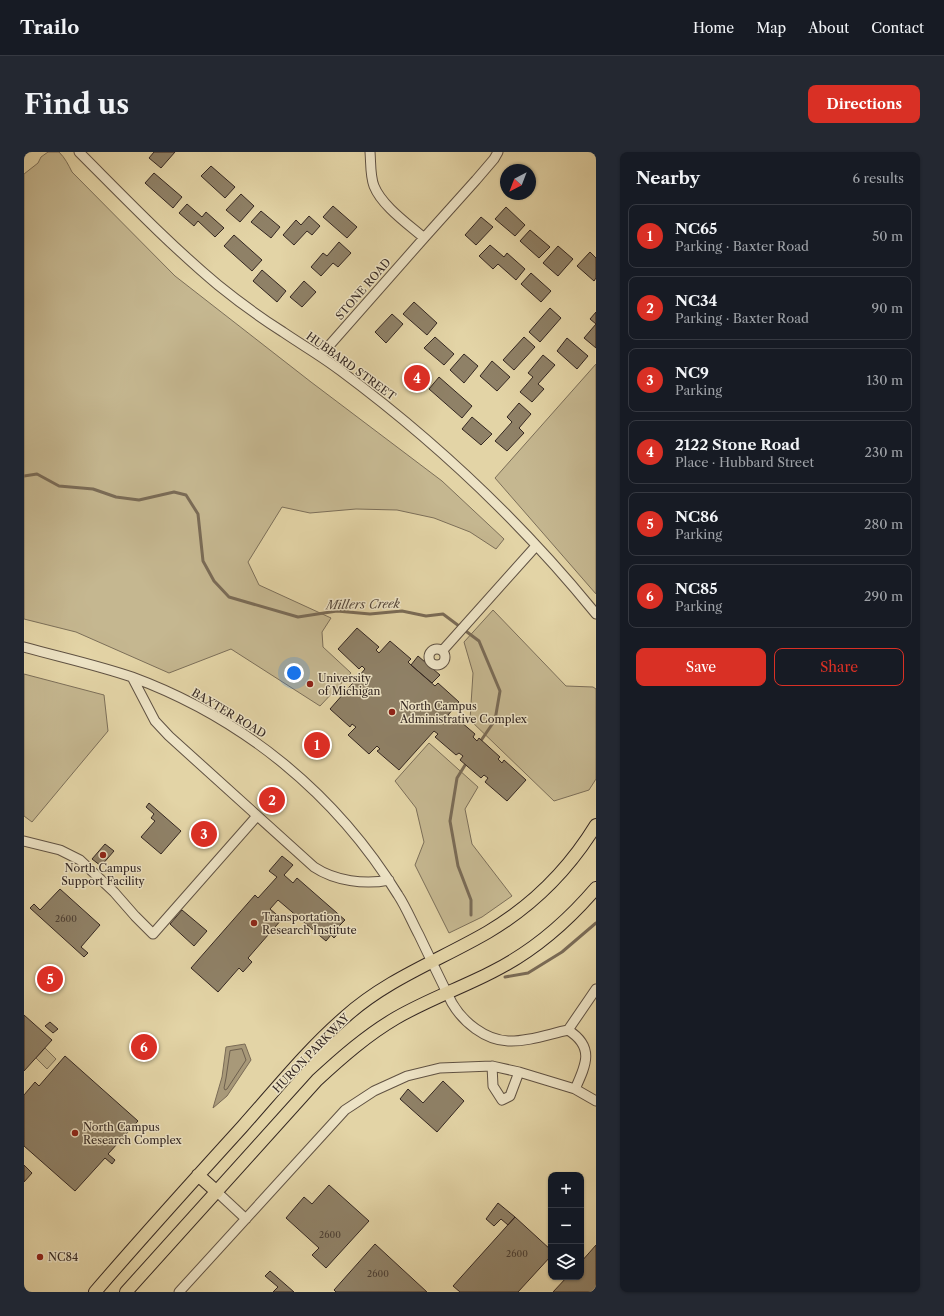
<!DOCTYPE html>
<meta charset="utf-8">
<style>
:root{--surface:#171b24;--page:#242831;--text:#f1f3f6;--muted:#9ea1a6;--line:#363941;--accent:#d93025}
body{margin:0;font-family:"Libre Caslon Text",serif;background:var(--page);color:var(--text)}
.controls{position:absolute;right:12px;bottom:12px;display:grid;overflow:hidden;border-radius:8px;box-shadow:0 1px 3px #0004}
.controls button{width:36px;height:36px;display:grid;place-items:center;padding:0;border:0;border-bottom:1px solid var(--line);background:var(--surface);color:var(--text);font:20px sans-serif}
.compass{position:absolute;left:476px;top:12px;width:36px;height:36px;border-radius:50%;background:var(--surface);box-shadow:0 1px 3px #0004;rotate:222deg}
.you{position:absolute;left:270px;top:521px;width:14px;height:14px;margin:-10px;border:3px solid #fff;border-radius:50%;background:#1a73e8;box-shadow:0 0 0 6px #1a73e833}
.badge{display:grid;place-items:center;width:26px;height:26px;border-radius:50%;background:var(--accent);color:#fff;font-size:13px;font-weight:700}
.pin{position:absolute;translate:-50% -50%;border:2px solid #fff;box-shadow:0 1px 4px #0006}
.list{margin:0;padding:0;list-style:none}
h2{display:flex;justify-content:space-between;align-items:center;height:52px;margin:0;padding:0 16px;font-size:17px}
h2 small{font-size:13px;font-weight:400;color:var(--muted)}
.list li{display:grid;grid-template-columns:26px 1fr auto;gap:12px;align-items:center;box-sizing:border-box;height:64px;margin:0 8px 8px;padding:0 8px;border:1px solid var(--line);border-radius:8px}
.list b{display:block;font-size:15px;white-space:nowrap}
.list p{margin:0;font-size:13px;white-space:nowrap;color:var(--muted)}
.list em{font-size:13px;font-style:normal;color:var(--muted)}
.actions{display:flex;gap:8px;padding:12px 16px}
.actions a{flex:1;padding:9px 0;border:1px solid var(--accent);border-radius:8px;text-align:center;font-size:14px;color:var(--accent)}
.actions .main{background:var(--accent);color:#fff}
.icon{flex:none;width:22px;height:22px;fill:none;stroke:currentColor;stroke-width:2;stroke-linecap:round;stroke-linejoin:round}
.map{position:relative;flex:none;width:572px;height:1140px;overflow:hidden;border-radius:8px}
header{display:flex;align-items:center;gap:24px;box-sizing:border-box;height:56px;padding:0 20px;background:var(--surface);border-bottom:1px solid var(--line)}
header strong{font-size:19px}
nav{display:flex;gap:22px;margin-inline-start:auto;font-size:14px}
.intro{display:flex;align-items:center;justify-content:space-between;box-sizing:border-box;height:96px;padding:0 24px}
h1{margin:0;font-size:28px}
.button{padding:10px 18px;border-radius:8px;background:var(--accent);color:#fff;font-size:14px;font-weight:700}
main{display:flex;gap:24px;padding:0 24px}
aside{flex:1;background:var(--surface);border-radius:8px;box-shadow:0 1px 3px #0004}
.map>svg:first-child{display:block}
</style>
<header>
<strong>Trailo</strong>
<nav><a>Home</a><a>Map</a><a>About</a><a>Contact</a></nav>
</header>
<div class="intro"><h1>Find us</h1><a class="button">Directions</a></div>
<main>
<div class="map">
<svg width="572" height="1140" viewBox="0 0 572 1140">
<rect width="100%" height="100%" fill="#e3d4a6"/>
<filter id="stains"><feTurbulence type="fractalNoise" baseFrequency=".005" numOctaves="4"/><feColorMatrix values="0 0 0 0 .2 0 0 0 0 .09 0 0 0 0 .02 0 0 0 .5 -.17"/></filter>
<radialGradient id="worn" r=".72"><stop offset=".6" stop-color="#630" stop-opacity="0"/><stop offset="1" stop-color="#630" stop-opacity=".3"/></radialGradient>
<path fill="#c5b790" stroke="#7c6f59" d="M24 0H35C41 6 44 12 48 20L151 124 287 230 418 329 480 387 472 397 446 380 410 366 373 358 332 357 286 361 258 355 224 410 235 433 307 466 298 480 299 495 327 521 296 554 207 497 145 521 52 480 0 467V22L14 11 17 5Z
M572 212V442L471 326Z
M469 458 542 534 569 535 572 537V627L565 638 530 649 446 568 449 521 440 490Z
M0 522 80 543 84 579 8 670 0 664Z
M405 591 454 635 441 657 448 692 488 744 458 765 425 781 391 713 400 690 392 656 371 629Z
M21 896 32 907 23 917 12 906Z"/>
<path fill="#a89979" stroke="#7a6b56" d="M221 892 227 908 203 944 189 956 198 925 202 895Z"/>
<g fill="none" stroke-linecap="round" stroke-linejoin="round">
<path stroke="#6e604e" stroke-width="1" d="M218 897 222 908 203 937 201 938 200 936 202 926 206 899Z"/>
<path stroke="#7a6b56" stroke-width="3" d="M0 324 13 322 35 334 69 337 92 345 115 348 150 340 162 343 174 362 179 409 190 429 205 445 274 465 313 459 346 462 378 459 402 464 419 462 455 489 476 539 471 568 456 590
M443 610 433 626 426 669 434 714 447 748V763
M481 825 504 821 538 800 572 771"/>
</g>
<path fill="#8f8167" stroke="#342722" d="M130 0H151L137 16 125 6Z
M187 14 211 35 201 46 177 24Z
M130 21 158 45 149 56 121 31Z
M217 42 230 54 216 70 202 58Z
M163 52 178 65 182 60 200 76 191 85 174 69 170 74 155 61Z
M309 54 333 75 323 86 299 65Z
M482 55 501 73 491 84 471 67Z
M237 59 256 75 247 86 227 70Z
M285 64 296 74 288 83 283 79 270 93 259 83 272 68 277 73Z
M457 65 469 75 452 93 441 83Z
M506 78 526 95 515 106 496 89Z
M210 83 238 108 228 119 200 94Z
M315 90 327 101 314 115 309 111 297 124 287 115 299 101 303 104Z
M466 93 480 105 483 101 501 117 492 128 474 112 469 117 455 104Z
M534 94 549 107 534 124 519 111Z
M566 100 572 106V126L570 129 553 114Z
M238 118 262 139 253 150 229 129Z
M507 121 527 139 517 150 497 132Z
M280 129 292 140 278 155 266 145Z
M390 150 413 171 403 183 379 162Z
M526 156 537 166 516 190 505 180Z
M572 160V196L560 186 572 172 566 167Z
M368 162 379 172 362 191 351 180Z
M411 185 430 202 420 213 400 196Z
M500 185 511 195 490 218 479 208Z
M543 186 564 204 553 217 533 199Z
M440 202 454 214 440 231 426 218Z
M519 203 531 213 514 232 520 237 508 250 496 240 509 225 504 221Z
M468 209 486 225 473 239 456 224Z
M396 218 400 222 390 234 385 230Z
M400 222 405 226 394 238 390 234Z
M415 225 448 254 438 266 405 237Z
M495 251 507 262 495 276 500 281 483 299 471 289 488 270 483 265Z
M448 265 468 282 457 293 438 277Z
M333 476 355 495 352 498 355 501 366 489 387 507 384 510 387 513 411 534 414 531 435 550 424 563 428 566 430 564 451 582 449 585 453 589 455 586 476 605 474 607 478 611 480 608 502 628 483 649 461 630 464 626 460 623 457 626 436 608 439 604 435 601 432 603 411 585 414 582 410 579 375 618 353 599 356 597 353 594 345 602 324 583 332 575 328 572 326 575 306 557 341 517 338 514 335 517 314 497Z
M394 504 416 523 408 531 387 513Z
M125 651 157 679 137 702 117 685 131 669 127 666 130 662 122 655Z
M81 692 90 699 77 714 68 707Z
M258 704 269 713 260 723 269 731 273 726 321 768 315 774 318 777 310 786 307 783 302 789 254 748 246 757 258 767 224 806 228 810 219 820 215 816 194 840 167 816 231 743 234 746 253 725 245 719Z
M36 737 76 773 57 795 64 801 60 805 6 756 10 752 16 758Z
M158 758 183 779 170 794 146 772Z
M0 863 28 888 0 919Z
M26 870 34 877 29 881 21 874Z
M41 904 114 969 84 1002 91 1008 88 1012 81 1006 51 1039 0 994V943L11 930 15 934Z
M419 929 440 949 413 980 376 947 384 937 399 951Z
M0 1013 8 1021 0 1030Z
M305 1033 345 1069 302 1116 288 1103 295 1096 262 1066 280 1045 288 1052Z
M474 1051 491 1065 484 1073 477 1067 470 1074 462 1067Z
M491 1065 527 1098V1104L494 1140H436L429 1134Z
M351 1092 403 1140H312L310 1138Z
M572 1093V1140H529L543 1125H557V1110Z
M246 1119 270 1140H249L254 1135 241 1124Z"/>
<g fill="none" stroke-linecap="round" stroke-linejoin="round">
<g stroke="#605243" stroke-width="11">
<path id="minor" d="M55 0C100 45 145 92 194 133 215 150 237 166 259 180 278 193 299 205 317 219 411 289 498 371 572 462
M346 0C347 11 346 24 350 34 358 54 384 72 400 86L452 28 470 7 474 0
M296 204 400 86
M0 495C36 505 73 513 108 525 219 566 312 642 374 743 382 755 388 770 395 783 406 806 417 829 428 851 439 870 461 888 484 889 504 890 525 882 544 878
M405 505a8 8 0 1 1 16 0a8 8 0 1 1-16 0Z
M419 498 512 394
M108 525 131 569 145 584 290 715C311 729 341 733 365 728
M0 689 36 698 56 708 90 740 111 764 129 782 233 664
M468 914 469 934 478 948 486 944 495 920
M551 937 572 949
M193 1040 222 1067
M155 1140 321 958 350 939 383 924 416 916 468 914 495 920 551 937C562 913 571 895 544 878L572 837"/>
</g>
<g stroke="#342722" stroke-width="14">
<path id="major" d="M174 1023 193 1040
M71 1140C119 1084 169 1029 219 974 252 937 284 897 321 865 363 827 416 808 464 780 508 754 545 717 572 673
M102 1140 293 928C318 905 343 883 372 866 403 848 437 836 468 820 508 800 543 770 572 736"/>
</g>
<use href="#minor" stroke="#ede3c5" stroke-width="9"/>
<use href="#major" stroke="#e3d4a6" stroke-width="12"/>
</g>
<g fill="#8f2418" stroke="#ede3c5" stroke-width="1.5">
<circle cx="286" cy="532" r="4"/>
<circle cx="368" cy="560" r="4"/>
<circle cx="79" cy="703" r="4"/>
<circle cx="230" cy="771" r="4"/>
<circle cx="51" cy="981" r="4"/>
<circle cx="16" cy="1105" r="4"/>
</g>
<g text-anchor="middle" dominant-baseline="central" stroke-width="3" stroke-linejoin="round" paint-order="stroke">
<g font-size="9" fill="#4b3e33">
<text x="42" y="766">2600</text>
<text x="306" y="1082">2600</text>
<text x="493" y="1101">2600</text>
<text x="354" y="1121">2600</text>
</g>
<g font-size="11" fill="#342722" stroke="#ede3c5">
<text transform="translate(339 137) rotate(-49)">STONE ROAD</text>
<text transform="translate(327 214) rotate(36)">HUBBARD STREET</text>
<text transform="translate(205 561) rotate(31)">BAXTER ROAD</text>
<text transform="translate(287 901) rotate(-46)">HURON PARKWAY</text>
</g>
<g font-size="11" fill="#342722" stroke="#ede3c5" text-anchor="start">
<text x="294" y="526">University<tspan x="294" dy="13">of Michigan</tspan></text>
<text x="376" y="554">North Campus<tspan x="376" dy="13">Administrative Complex</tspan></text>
<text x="79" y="716" text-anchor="middle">North Campus<tspan x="79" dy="13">Support Facility</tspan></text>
<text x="238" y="765">Transportation<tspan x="238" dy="13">Research Institute</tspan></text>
<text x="59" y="975">North Campus<tspan x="59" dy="13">Research Complex</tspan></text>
<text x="24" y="1105">NC84</text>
</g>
<g font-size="12" font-style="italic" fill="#57493c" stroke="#ede3c5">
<text transform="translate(339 452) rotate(-1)">Millers Creek</text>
</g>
</g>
<rect width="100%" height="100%" filter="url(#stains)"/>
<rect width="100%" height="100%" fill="url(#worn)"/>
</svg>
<div class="controls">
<button>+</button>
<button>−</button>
<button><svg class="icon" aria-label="layers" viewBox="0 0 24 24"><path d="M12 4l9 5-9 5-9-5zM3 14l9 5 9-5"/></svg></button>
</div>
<svg class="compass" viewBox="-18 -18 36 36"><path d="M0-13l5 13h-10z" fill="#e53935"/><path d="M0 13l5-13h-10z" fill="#9ea1a6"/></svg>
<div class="you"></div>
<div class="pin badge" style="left:293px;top:593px">1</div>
<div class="pin badge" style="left:248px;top:648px">2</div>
<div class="pin badge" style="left:180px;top:682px">3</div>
<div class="pin badge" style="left:393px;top:226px">4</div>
<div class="pin badge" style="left:26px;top:827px">5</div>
<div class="pin badge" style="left:120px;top:895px">6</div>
</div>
<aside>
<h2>Nearby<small>6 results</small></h2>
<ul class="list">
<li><span class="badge">1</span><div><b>NC65</b><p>Parking · Baxter Road</p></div><em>50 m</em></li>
<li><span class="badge">2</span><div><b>NC34</b><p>Parking · Baxter Road</p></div><em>90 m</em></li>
<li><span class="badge">3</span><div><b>NC9</b><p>Parking</p></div><em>130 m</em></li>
<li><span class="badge">4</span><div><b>2122 Stone Road</b><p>Place · Hubbard Street</p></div><em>230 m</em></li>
<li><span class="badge">5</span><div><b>NC86</b><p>Parking</p></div><em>280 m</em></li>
<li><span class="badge">6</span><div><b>NC85</b><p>Parking</p></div><em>290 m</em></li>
</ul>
<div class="actions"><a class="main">Save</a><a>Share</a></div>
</aside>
</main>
